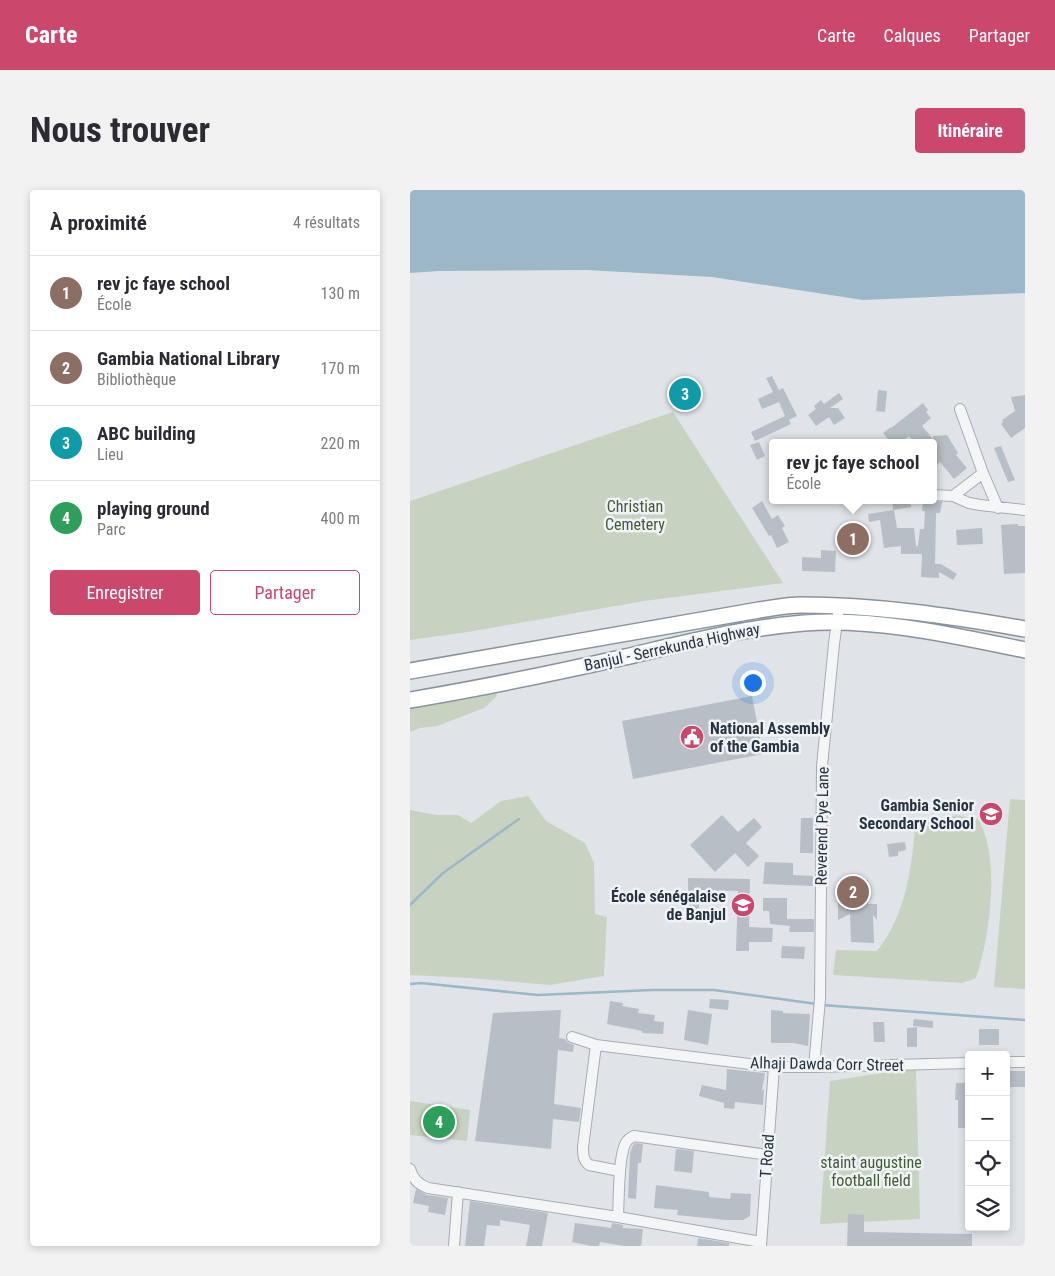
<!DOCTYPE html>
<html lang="fr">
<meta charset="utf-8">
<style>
:root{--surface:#fff;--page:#f2f2f3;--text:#2b2b33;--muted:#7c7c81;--line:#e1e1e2;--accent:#cc476c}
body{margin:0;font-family:"Roboto Condensed",sans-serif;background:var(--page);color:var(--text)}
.controls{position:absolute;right:15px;bottom:15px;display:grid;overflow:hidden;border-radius:5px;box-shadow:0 2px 8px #0003}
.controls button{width:45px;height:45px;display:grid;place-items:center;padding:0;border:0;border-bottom:1px solid var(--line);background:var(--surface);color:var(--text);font:25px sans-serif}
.you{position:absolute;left:342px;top:492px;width:18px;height:18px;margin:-12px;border:4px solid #fff;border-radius:50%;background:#1a73e8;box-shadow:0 0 0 8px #1a73e833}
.badge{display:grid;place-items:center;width:32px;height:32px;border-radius:50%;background:var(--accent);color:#fff;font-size:16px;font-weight:700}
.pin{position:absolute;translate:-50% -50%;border:2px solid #fff;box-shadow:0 1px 5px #0006}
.popup{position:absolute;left:359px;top:249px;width:168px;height:65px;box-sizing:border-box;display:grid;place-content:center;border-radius:5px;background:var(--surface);filter:drop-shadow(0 1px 4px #0005);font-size:16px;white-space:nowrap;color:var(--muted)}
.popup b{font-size:19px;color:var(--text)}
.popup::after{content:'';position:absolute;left:50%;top:100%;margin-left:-10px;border:10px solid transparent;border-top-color:var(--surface)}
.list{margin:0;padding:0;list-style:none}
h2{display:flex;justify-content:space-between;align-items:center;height:65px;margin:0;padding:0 20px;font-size:21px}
h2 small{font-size:16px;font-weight:400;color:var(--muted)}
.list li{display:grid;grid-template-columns:32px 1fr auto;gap:15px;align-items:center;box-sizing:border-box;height:75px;padding:0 20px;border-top:1px solid var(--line)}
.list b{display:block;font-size:19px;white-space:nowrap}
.list p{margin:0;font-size:16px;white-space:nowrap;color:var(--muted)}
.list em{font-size:16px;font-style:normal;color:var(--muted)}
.actions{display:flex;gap:10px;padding:15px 20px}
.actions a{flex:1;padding:11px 0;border:1px solid var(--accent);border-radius:5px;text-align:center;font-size:18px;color:var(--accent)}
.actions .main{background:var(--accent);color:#fff}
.icon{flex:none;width:28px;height:28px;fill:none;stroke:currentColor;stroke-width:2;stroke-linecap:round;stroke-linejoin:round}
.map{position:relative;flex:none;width:615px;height:1056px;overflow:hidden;border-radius:5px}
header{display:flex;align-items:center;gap:30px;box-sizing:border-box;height:70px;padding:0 25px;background:var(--accent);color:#fff}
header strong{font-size:24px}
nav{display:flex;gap:28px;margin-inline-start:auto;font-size:18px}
.intro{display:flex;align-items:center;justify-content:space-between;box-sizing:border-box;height:120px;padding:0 30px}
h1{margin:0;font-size:35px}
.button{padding:12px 22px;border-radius:5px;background:var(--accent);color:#fff;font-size:18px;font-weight:700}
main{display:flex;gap:30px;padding:0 30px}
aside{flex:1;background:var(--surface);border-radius:5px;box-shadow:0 2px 8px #0003}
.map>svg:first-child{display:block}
</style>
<header>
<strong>Carte</strong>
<nav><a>Carte</a><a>Calques</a><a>Partager</a></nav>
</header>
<div class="intro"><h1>Nous trouver</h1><a class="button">Itinéraire</a></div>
<main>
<aside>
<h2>À proximité<small>4 résultats</small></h2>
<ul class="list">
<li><span class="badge" style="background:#8d6e63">1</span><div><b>rev jc faye school</b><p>École</p></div><em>130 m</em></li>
<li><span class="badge" style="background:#8d6e63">2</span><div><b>Gambia National Library</b><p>Bibliothèque</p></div><em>170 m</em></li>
<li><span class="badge" style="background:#0f9aa8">3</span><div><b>ABC building</b><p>Lieu</p></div><em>220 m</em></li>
<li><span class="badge" style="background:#2e9e5b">4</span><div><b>playing ground</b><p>Parc</p></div><em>400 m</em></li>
</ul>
<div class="actions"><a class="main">Enregistrer</a><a>Partager</a></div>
</aside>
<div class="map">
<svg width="615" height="1056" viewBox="0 0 615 1056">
<rect width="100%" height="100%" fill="#e0e4e9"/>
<path fill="#c8d2c1" d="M263 222 373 393 234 411 58 442 0 450V311Z
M86 501 87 506 74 518 27 536 10 538 0 542V516L37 512 54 507Z
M118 606 136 631 175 653 184 673 185 724 197 727 194 786 140 795 60 788 0 785V620L27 625H48L61 633 91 611Z
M600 609 615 610V799L584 797Z
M546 625 568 629C591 666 580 748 566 788L552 793 423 785 426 760 467 761C495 726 501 682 505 639L519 631Z
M506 878 510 1029 410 1034 420 891Z
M0 911 60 920 57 951 0 945Z"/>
<path fill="#9bb7c8" d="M0 0H615V103L453 110 302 87 177 80 29 81 0 83Z"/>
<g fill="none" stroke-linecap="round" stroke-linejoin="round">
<path stroke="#9bb7c8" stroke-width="2.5" d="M0 715 33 683 109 629
M0 794 11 793 128 805 242 800H304L407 814
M412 815 615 830"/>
</g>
<path fill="#b7bec5" d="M362 186 369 200 373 198 387 226 379 230 381 234 345 251 341 242 375 226 369 212 352 219 348 209 363 202 356 188Z
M468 200 477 201 475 222 466 221Z
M429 203 433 209 420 218H428L435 228 424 235 419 227 406 236 398 225 406 219 404 216 411 210 414 214Z
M615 205V238L601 248 591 234 593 232 592 230 605 221 601 207Z
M513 213 518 220 516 222 521 228 512 236 523 249V246L537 245 548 263 546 265 557 278 544 289 530 272 523 278V253H505L499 246 490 253H481L473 243 481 237V238Z
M349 252 355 266 347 270 340 255Z
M591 256 605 290 598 292 584 258Z
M482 310H500L501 317 483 320Z
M513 310 532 312 530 323H526L525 374H531L547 384 543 390 529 382V388L511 387 512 364H491V356L474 358 470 330 459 332 458 324 484 320 487 338H504L506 356H508L510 339H514L515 321H512Z
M352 311 362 329 368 325 375 336 372 338 379 352 367 358 361 345 359 346 342 318Z
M608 334V336H615V383L594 384 591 335Z
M572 338 573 354 547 355 546 340Z
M411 360 426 361 425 382 392 381V367L411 368Z
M342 506 353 564 223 589 212 531Z
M312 625 328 642 344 628 352 637 336 653 349 666 338 677 325 663 305 682 280 655Z
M391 628H403V663H390Z
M495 652 496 660 488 662V666L479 667 477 654Z
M355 672 383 673V685L403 686V696L353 694Z
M278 688 340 689 339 737 363 738 362 752H339V761H326L328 701 289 700V721H278Z
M458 690V714H467V730L463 725 464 753 441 752 440 724 428 730V691Z
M353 708H377V729H404V742H379L380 736 360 734 359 721H353Z
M372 756 395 757 394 769 371 768Z
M300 809 319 810 318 820 299 818Z
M200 811 213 813 212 816 229 819 228 823 245 825 244 831 254 832 253 844 232 843V841L197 834Z
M151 820 149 848 155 849 157 852 164 855 163 862 148 860 144 914 171 918 169 932 143 929 141 959 65 951 83 823Z
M278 820 302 824 298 855 274 850Z
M361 820 373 821V823L400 824 398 856 384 853H361Z
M504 829 523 831V838L503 836Z
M463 832H474L475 852H464Z
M507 837V857H497V838Z
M569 839H589V855H569Z
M317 879 355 883 352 900H354L353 915 325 912 324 919 314 918V913L289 906 292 895 316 900Z
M599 881H615V897H599Z
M546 893H559V938H548V910H545Z
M225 953 233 954 231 973H228L226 1009 218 1008 220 963 223 955Z
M266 959 284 961 282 983 264 981Z
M246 995 299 1002V1007L320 1009 321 1003 341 1004 340 1026 333 1030H315L267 1025 268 1020 244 1018Z
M6 999 17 1005 38 1008 35 1025 18 1022 19 1016 3 1013Z
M60 1011 138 1023 132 1056H116L120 1035 90 1030V1036L77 1035 74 1056H55Z
M438 1024 454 1025V1042L562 1044V1056H437Z
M165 1033 201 1038 202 1033 213 1035V1038L233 1039 231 1056H214L190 1052 189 1056H181L162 1052Z
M288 1048 319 1053V1056H287Z"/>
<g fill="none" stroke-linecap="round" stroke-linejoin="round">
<g stroke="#a5acb3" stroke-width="12">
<path id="minor" d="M550 219 573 283 588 318
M523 305 543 306 559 313 570 315 615 320
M543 306 573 283
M162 847 186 855 364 877H404L559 873
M186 855 173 957C173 964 173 970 179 975L210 981
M596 872H615
M404 877 410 809 412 576 424 454 429 417
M0 979C3 989 8 994 18 998L208 1027 351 1052
M208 1027C209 1011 208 962 217 951 219 948 221 948 224 946L358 965
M44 1056 48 1002
M351 1056 364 877"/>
</g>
<g stroke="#87949f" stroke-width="18">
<path id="highway" d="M0 481 349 420C363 418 377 415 391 415 466 415 541 426 615 439
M0 510C72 498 144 483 215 467 275 453 333 438 394 433 463 427 547 446 615 460"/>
</g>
<use href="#minor" stroke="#f3f5f7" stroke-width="10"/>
<use href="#highway" stroke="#fff" stroke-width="15"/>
</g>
<defs>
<g id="civic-disc" transform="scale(1.25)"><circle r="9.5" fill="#cc476c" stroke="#eff3f6"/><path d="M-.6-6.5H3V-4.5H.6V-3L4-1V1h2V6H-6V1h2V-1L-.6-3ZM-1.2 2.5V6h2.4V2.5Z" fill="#fff"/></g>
<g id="school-disc" transform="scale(1.25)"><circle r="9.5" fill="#cc476c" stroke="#eff3f6"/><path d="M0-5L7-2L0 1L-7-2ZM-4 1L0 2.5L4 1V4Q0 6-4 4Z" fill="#fff"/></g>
</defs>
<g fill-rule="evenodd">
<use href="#civic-disc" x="282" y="547"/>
<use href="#school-disc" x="581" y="624"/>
<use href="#school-disc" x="333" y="715"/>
</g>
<g text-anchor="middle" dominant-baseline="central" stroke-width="5" stroke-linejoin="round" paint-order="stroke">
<g font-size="16" fill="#425b36" stroke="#eff3f6">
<text x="225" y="316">Christian<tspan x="225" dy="18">Cemetery</tspan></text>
<text x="461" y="972">staint augustine<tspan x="461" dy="18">football field</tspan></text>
</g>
<g font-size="16" fill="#293440" stroke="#eff3f6">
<text transform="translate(262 457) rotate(-12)">Banjul - Serrekunda Highway</text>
<text transform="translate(412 636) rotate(-89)">Reverend Pye Lane</text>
<text transform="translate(417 874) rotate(1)">Alhaji Dawda Corr Street</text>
<text transform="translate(357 966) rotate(-86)">T Road</text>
</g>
<g font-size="16" font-weight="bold" fill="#293440" stroke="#eff3f6" text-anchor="end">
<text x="300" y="538" text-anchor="start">National Assembly<tspan x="300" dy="18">of the Gambia</tspan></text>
<text x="564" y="615">Gambia Senior<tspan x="564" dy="18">Secondary School</tspan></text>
<text x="316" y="706">École sénégalaise<tspan x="316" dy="18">de Banjul</tspan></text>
</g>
</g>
</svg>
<div class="controls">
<button>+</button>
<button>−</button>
<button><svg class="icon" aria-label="locate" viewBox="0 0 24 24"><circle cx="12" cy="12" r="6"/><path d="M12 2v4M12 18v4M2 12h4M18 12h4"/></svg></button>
<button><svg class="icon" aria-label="layers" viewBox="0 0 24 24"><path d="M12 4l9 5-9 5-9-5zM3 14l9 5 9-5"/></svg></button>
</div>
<div class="you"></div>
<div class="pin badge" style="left:443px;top:349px;background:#8d6e63">1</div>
<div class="popup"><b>rev jc faye school</b>École</div>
<div class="pin badge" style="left:443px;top:702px;background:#8d6e63">2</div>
<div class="pin badge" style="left:275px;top:204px;background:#0f9aa8">3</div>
<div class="pin badge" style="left:29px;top:932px;background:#2e9e5b">4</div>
</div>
</main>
